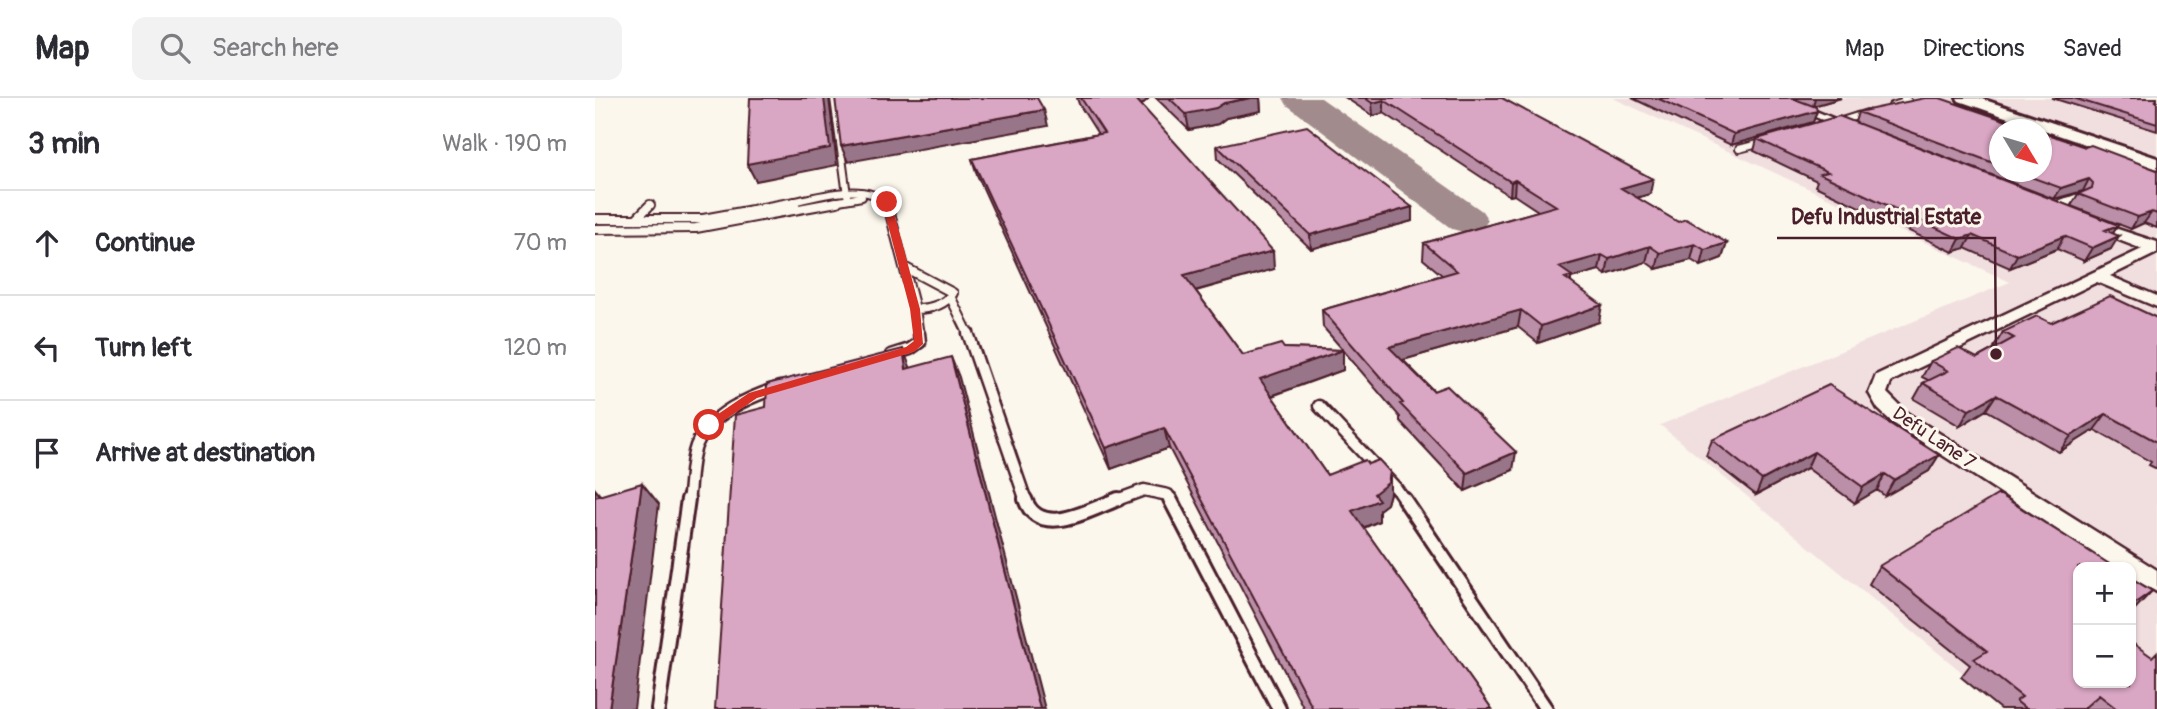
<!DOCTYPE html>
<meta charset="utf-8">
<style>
:root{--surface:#fff;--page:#f2f2f3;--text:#2b2b33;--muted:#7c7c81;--line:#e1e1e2}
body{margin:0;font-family:Pangolin,sans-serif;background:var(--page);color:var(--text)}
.controls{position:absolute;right:21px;bottom:21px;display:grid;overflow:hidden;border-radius:14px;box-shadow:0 2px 5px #0004}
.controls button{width:63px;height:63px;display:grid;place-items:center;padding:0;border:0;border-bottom:2px solid var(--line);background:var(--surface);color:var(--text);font:35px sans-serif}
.compass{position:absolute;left:1394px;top:21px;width:63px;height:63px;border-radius:50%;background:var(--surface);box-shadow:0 2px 5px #0004;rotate:128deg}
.stop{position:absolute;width:21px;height:21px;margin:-16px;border:5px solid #d93025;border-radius:50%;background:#fff}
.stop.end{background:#d93025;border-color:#fff;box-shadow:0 2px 7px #0008}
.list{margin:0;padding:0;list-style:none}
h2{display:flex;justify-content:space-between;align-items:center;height:91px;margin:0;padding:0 28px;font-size:30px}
h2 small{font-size:23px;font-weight:400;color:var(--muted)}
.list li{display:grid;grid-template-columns:46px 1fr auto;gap:21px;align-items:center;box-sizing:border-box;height:105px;padding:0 28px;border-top:2px solid var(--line)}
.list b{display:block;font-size:26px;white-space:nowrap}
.list em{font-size:23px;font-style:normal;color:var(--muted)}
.icon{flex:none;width:38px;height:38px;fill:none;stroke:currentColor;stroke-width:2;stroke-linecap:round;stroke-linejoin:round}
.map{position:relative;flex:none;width:1562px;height:611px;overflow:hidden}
header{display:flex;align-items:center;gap:42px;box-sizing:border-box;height:98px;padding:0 35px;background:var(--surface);border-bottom:2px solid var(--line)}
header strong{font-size:33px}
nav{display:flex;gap:38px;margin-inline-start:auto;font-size:24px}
.search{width:490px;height:63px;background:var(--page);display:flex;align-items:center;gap:18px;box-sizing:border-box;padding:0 24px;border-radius:14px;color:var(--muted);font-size:26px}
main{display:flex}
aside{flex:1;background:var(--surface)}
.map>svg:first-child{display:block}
</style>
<header>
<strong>Map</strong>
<div class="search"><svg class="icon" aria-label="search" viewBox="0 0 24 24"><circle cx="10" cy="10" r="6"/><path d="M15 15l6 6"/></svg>Search here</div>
<nav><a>Map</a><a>Directions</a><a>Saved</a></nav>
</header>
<main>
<aside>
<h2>3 min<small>Walk · 190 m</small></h2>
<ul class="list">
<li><svg class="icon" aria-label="ahead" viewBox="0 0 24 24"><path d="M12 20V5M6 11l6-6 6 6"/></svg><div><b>Continue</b></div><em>70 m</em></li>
<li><svg class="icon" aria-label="left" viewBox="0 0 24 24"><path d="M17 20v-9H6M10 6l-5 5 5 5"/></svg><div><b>Turn left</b></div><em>120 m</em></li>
<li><svg class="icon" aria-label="arrive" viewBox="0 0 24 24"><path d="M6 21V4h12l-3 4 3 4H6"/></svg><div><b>Arrive at destination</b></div></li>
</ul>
</aside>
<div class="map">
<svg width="1562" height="611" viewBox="0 0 1562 611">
<rect width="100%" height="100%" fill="#fbf7ec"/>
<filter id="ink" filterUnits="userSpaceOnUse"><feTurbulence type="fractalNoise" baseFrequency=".0143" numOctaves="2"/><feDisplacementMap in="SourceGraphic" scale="14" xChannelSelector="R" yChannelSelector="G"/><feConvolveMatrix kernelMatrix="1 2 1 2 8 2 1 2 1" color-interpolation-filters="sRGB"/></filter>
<g filter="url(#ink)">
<path fill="#f1dfe0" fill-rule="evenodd" d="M1018 0H1562V611H1412L1065 327 1415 184ZM1405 32H1447V74H1405ZM1483 469H1536V585H1483Z"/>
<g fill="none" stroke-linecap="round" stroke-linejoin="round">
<path fill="#a28b8c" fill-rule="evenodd" d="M688 0H726L887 113 893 122 887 131 872 135 857 131 692 7Z"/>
<g stroke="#4a1f2b" stroke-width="10">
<path id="service-far3" d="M239 0 252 97
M1297 8 1313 3 1309 0
M1240 25 1272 15
M1144 51 1171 44
M191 105C220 100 268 82 292 105
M232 105 267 99
M1467 105 1486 98"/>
</g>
<g stroke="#4a1f2b" stroke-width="12">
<path id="service-far2" d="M292 104 320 211 324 237
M1456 110 1472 104
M0 121H108L200 104
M41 121 55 107
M0 131 101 130 242 104
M309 169 358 195C349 208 335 211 320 211
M356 200 374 237"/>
</g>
<g stroke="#4a1f2b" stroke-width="15">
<path id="service-far1" d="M373 235 431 403
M296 257 315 251 325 244 324 235
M724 308 801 390 810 403
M93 403C96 386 95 364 101 348 115 315 154 299 185 289
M519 403 549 392 573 397 576 403"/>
</g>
<g stroke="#4a1f2b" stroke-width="18">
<path id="service" d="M430 401C444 442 497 411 523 401
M575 401 684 611
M809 401 951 611
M63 611 93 401"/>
</g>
<g stroke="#4a1f2b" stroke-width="5">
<path id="minor" d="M1174 0H1189L1262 30 1252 32Z
M1495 122 1562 144V155L1515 178 1562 198V209L1502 184 1311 276 1296 284 1292 295 1312 315 1562 472V494L1536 479V469H1520L1298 325 1283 311 1274 295 1281 277 1547 151 1490 129 1488 126 1490 123Z"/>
</g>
<g stroke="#4a1f2b" stroke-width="6">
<path id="secondary" d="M1362 0H1384L1562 60V71L1364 3Z"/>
</g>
<use href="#service-far3" stroke="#fbf7ec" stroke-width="6"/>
<use href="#service-far2" stroke="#fbf7ec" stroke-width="8"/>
<use href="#service-far1" stroke="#fbf7ec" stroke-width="10"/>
<use href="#service" stroke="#fbf7ec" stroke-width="12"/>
<use href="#minor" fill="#fbf7ec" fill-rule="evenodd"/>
<use href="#secondary" fill="#fbf7ec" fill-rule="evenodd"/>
</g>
<path fill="#bb8fa8" stroke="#4a1f2b" stroke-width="2" d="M482 0H554L546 7 679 171 601 193 648 257 689 250 748 252 728 229 727 212 847 177 828 161 829 145 943 113 919 97 915 98 789 15 778 18 751 0H907L1055 96 1042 100 1083 124 1132 145 1127 160 1106 168 1096 162 1061 171 1051 164 1011 177 1004 172 976 180V184L1004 224 943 245 923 229 808 262 918 372 870 393 805 323V319L748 252V272L677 298 732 377 773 366 795 374V395L792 406 784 412V423L769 430 897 611H709L574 350 516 371 382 77 377 61 503 36 484 6Z
M561 0H665L666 13 631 20 623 26 594 32Z
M1037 0H1246L1218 8 1222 13 1218 24 1136 47Z
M1457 0H1562V33Z
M1263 14 1404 32V74H1446L1490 49 1562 72V130L1549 125 1536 131 1476 108 1483 96 1489 94 1488 93 1459 101 1288 35 1523 127 1518 135 1516 151 1489 163 1462 151 1415 170 1370 150 1358 154 1220 88 1222 83 1159 53 1162 41 1260 24Z
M622 48 817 109V123L716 151 623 61Z
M1562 220V371L1554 367 1556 364 1499 332 1464 354 1391 312 1365 328 1319 301 1328 285 1333 282 1327 279 1336 263 1382 260 1400 250 1399 249 1408 234 1456 225Z
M1117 342 1344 357 1334 373 1290 398 1282 392 1260 405 1212 370 1161 397 1111 358Z
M1284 468 1483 585 1562 611H1405L1366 579 1375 567 1274 486Z"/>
<path fill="#987488" stroke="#4a1f2b" stroke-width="2" d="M229 0H234L242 67 161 83 152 66Z
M538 0H554L541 12Z
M656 0H665L666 13 631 20 623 26 594 32 591 16 629 5Z
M1220 0H1246L1218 8Z
M789 2V15L778 18 777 5Z
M449 12 453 28 253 64 246 48Z
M1222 13 1218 24 1136 47 1139 36Z
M1058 81 1055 96 1023 105 1026 90Z
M1494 81 1488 93 1459 101 1466 90Z
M920 82 919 97 915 98 916 84Z
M817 109V123L716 151 715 137Z
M1557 114 1549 125 1536 131 1543 119Z
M1523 127 1515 140 1510 132Z
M1377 137 1370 150 1358 154 1365 141Z
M1469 138 1462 151 1415 170 1422 157Z
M1524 138 1516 151 1489 163 1497 150Z
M1132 145 1127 160 1106 168 1110 152Z
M1100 146 1096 162 1061 171 1065 155Z
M1055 148 1051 164 1011 177 1014 161Z
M678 153 679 171 592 195 589 177Z
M1007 157 1004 172 976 180 974 194 964 169Z
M1007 207 1004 224 943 245 946 228Z
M926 212 923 229 794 266V249Z
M308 251 316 271H311Z
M748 252V272L667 301 665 281Z
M356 259 364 279 450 611H445Z
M1401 297 1391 312 1365 328 1374 312Z
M1511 316 1499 332 1464 354 1476 338Z
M569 330 574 350 516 371 511 350Z
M921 354 918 372 870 393 872 375Z
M1219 354 1212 370 1161 397 1167 382Z
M1344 357 1334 373 1290 398 1299 382Z
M795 374V395L792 406 784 412V423L758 434 757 413 779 396Z
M1290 376 1282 392 1260 405 1268 389Z
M47 385 64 406 39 611H14Z
M0 391 16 410 0 405Z
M1557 493 1540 511 1536 514V508Z"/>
<path fill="#d9a6c3" stroke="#4a1f2b" stroke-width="2" d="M155 0H229L235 50 152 66Z
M240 0H442L449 12 246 48Z
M486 0H540L678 153 589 177 648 257 686 246 689 250 748 252 665 281 732 377 770 362 773 366 784 362 795 374 793 385 779 396 784 402 757 413 897 611H718L569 330 511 350 377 61 509 35Z
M574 0H656L629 5 621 10 591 16Z
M770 0H907L1058 81 1026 90 1083 124 1091 121 1132 145 1110 152 1100 146 1065 155 1055 148 1014 161 1007 157 964 169 977 178 970 180 1007 207 946 228 926 212 794 249 838 293 852 288 921 354 872 375 805 306 808 305 727 212 862 173 829 145 961 108 920 82 916 84 789 2 777 5Z
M1062 0H1197L1221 9 1222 13 1139 36Z
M1330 0H1345L1438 32H1404V67L1263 14Z
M1478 0H1562V2L1560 3H1562V26Z
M1244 18 1523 127 1510 132 1524 138 1497 150 1469 138 1422 157 1377 137 1365 141 1225 76 1233 74 1162 41Z
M712 28 817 109 715 137 622 48Z
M1446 34 1490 49 1496 47 1562 72V116L1557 114 1543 119 1483 96 1497 90 1498 85 1494 81 1466 90 1422 74H1446Z
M1515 198 1562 220V344L1511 316 1476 338 1401 297 1374 312 1328 285 1353 273 1336 263 1363 250 1382 260 1419 240 1408 234 1442 218 1456 225Z
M308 251 311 271 356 259 445 611H120L140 317 171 309 172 286Z
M1234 287 1344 357 1299 382 1290 376 1268 389 1219 354 1167 382 1117 342Z
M47 385 14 611H0V399Z
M1404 396 1519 469H1483V585H1536V544L1557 559 1562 554V611H1522L1504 597 1488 611H1431L1421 603 1427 599 1379 561 1392 553 1284 468Z
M1536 480 1557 493 1536 508Z"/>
</g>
<path fill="#d93025" d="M292 102 296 104 325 211 328 246 319 254 162 300 118 330H110V325L154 295 311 249 319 243 315 211 287 104Z"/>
<g text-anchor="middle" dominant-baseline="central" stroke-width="6" stroke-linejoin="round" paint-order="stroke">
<g font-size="19" fill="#4a1f2b" stroke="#fbf7ec">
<text transform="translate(1339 340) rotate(34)">Defu Lane 7</text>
</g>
</g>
<path fill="none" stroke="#4a1f2b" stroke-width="2.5" d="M1401 256L1400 140H1182"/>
<circle fill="#4a1f2b" stroke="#fbf7ec" stroke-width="2.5" cx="1401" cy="256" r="7"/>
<g font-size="21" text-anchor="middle" font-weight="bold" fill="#4a1f2b" stroke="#fbf7ec" stroke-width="6" stroke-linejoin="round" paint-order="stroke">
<text x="1291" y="126">Defu Industrial Estate</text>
</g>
</svg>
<div class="controls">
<button>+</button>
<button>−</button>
</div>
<svg class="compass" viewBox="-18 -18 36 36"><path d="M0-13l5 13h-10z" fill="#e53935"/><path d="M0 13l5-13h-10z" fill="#7c7c81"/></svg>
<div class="stop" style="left:114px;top:327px"></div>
<div class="stop end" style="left:292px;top:104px"></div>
</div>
</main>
